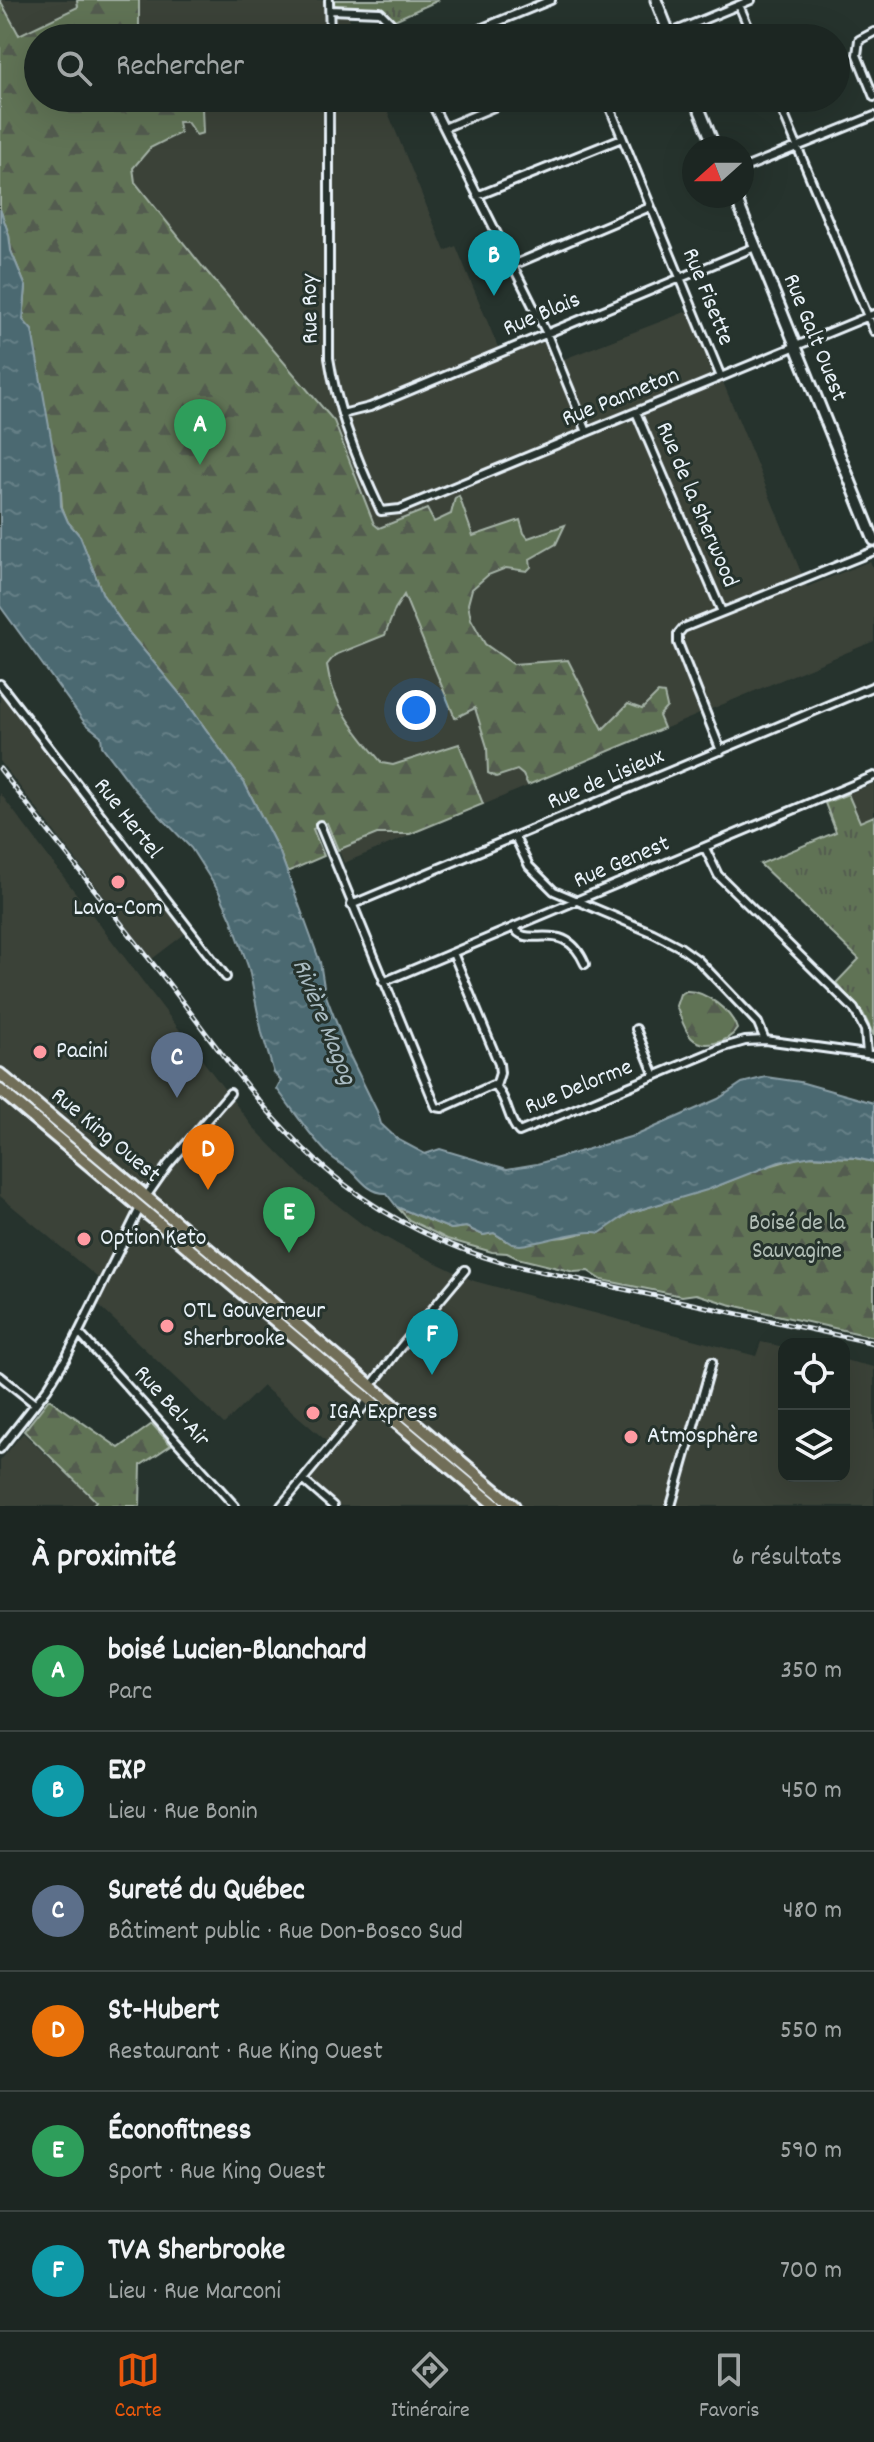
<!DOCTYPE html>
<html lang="fr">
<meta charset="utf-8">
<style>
:root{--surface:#1c2622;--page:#252e2a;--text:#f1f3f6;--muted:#a0a5a5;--line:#3a4340;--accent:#ea580c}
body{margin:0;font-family:Dekko,sans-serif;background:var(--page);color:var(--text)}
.controls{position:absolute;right:24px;bottom:24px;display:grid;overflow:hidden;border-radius:16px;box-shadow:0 8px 32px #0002}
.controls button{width:72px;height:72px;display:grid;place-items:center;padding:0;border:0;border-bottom:2px solid var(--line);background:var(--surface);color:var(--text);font:40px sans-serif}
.compass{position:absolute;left:682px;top:136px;width:72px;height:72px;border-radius:50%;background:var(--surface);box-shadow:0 8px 32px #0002;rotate:249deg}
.you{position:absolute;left:416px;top:710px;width:28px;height:28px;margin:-20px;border:6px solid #fff;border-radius:50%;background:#1a73e8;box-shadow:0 0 0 12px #1a73e833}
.badge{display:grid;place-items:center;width:52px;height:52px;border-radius:50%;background:var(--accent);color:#fff;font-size:26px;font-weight:700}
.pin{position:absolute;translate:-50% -66px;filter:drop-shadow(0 2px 4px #0008)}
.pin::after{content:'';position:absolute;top:42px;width:28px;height:24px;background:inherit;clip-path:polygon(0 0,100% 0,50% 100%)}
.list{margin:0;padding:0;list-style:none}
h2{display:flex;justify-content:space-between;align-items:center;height:104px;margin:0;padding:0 32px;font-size:34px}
h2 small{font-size:26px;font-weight:400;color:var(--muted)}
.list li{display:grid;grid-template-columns:52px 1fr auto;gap:24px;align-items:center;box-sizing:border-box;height:120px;padding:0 32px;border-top:2px solid var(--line)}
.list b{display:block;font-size:30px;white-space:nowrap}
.list p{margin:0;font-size:26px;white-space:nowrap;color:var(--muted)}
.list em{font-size:26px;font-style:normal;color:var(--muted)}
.icon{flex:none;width:44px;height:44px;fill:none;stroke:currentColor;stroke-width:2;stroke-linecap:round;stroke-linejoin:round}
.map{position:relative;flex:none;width:874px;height:1506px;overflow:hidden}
.search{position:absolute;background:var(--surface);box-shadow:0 8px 32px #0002;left:24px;right:24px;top:24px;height:88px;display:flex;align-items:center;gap:20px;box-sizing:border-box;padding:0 28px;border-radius:44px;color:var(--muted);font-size:30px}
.sheet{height:824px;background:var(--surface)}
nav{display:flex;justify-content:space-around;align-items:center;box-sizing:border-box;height:112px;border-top:2px solid var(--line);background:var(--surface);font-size:22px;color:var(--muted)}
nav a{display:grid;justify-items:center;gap:4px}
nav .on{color:var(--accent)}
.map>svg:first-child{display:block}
</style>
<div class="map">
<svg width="874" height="1506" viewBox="0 0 874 1506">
<defs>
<pattern id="grass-tufts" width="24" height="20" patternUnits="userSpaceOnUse" patternTransform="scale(2)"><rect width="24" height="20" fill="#617355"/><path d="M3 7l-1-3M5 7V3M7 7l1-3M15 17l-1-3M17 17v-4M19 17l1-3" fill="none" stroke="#525b4f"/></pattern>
<pattern id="forest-firs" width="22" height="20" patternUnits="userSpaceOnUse" patternTransform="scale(2)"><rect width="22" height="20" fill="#617355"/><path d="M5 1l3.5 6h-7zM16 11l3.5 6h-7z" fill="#525b4f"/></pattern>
<pattern id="water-ripples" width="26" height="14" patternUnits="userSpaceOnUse" patternTransform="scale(2)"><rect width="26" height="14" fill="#4b6971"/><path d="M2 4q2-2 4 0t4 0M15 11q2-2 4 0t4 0" fill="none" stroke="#657f86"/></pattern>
</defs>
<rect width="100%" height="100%" fill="#26332d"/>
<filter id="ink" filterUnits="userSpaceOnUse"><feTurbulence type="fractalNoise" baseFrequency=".0125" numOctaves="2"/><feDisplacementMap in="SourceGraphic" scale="16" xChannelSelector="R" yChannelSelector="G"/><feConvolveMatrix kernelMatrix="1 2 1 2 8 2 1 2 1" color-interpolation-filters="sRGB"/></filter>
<g filter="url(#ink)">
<path fill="#3b4239" d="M0 0H329L346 10 357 38H38V89Z
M46 98H382L445 251 456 246 500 352 546 332 559 361 693 309 807 587 870 561 874 571V641L344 863 256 653Z
M0 684 190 930 152 959 0 761Z
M874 783V816L860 823 848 794Z
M0 793 253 1127 305 1180 362 1224 399 1245 474 1281 756 1356 761 1342 784 1347V1476H844V1360L874 1367V1506H339L304 1477 331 1445 263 1386 224 1424 95 1302 104 1283 0 1196Z
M23 1433 96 1502 91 1506H0V1461Z"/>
<path fill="url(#grass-tufts)" stroke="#a4b2a6" stroke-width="2" d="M329 0H439L390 22 380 12 330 10Z
M848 794 860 822 874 816V1036L863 1013 836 983 859 959 760 864 836 832 825 803Z"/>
<path fill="url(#forest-firs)" stroke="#a4b2a6" stroke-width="2" d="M0 0 19 35 78 7 77 0H139V32L143 38H38V98H223L202 107 203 133 196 135 187 122H178L180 133 150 148 133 168 135 182 202 266 334 421 374 524 379 528 427 509 434 522 451 514 455 498 459 496 473 536 520 520 524 533 528 538 565 525 556 544 530 559 531 567 527 571 506 568 488 575 472 589 468 604 471 619 485 644 513 664 568 660 603 729 628 704 642 709 658 693 664 694 667 707 659 716 664 728 528 785 523 775 517 770 496 777 488 773 487 747 475 708 455 718 404 595 395 609 385 635 335 655 327 665C332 704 357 733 382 763L393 765 459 744 483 804 410 834H377L338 850 327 823 313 829 324 856 287 872 280 853 245 784 185 700 130 634 103 595 80 536 68 522 62 507 60 480 23 320 26 287 11 251 9 235 0 209Z
M686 991C704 990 732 1011 737 1029 732 1037 724 1041 715 1043 688 1049 685 1027 676 1006L680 994Z
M804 1156 855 1158 874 1162V1337L728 1304 696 1294 682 1296 602 1280 588 1271 574 1272 517 1258 507 1253 492 1252 447 1239 409 1220 397 1207 451 1229 466 1227 483 1235 494 1233 506 1241 566 1237 595 1230 629 1213 720 1185 755 1170Z
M49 1399 119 1448 152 1424 171 1445 141 1465 140 1506H92L96 1501 24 1431Z"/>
<path fill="url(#water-ripples)" stroke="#8a9fa7" stroke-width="2" d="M0 209 9 235 11 251 26 287 23 320 32 330 53 449 60 480 61 506 68 522 80 536 103 595 130 634 185 700 245 784 280 853 320 962 325 993 346 1048 377 1111 381 1124 397 1139 425 1154 440 1149 507 1169 537 1164 637 1135 718 1099 742 1083 766 1077 800 1082 874 1103V1162L855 1158 812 1156 779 1162 707 1190 629 1213 600 1233C585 1228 540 1243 520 1245L512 1244 494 1233 483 1235 466 1227 451 1229 397 1207 386 1193C372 1193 364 1184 355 1174 347 1167 337 1162 329 1155 309 1135 294 1111 277 1089L281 1081 274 1073 262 1033 249 969 231 918 219 892 191 848 135 790 102 746 101 736 85 723 0 606Z"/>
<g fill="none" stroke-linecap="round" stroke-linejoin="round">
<g stroke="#e8f1f8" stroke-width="12">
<path id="street" d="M329 0 330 38
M739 5 753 38
M330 10 380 12 390 22 398 38
M874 32 859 40 857 55 874 97
M458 38 551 0
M659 38 751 0
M329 98V358C337 411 358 463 381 511L400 509 874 314
M429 98 546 332 587 432
M606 98 721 377
M777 98 874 331
M444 128 515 98
M742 169 874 116
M477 196 622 138
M513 265 650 207
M636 412 722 612
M342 414 370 407 755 247
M0 684 226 977
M721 751 678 643V634L683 628 874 551
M320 825 436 1107 442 1108 493 1085C508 1096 507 1120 519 1132L724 1047 745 1041 765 1040 874 1055
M515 837 529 866 554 891 653 933 680 947 698 960 758 1023 765 1040
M705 848 718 875 854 1009 865 1030 867 1054
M351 905 874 686
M514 927C526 952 564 915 585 964
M453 953 499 1064 500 1073 496 1086
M383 982 874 776
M636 1029 655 1076
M145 1198 168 1165 230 1093
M79 1333 235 1506
M0 1376 35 1404
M371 1386 399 1349 465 1270
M0 1449 47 1389 66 1358 140 1208
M303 1480 333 1506
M281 1506 364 1406 369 1397
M671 1506 712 1362"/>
</g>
<g stroke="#e8f1f8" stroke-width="15">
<path id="secondary" d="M656 0 671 38
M695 98 715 148
M735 196 874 540"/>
</g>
<g stroke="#e8f1f8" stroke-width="16">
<path id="primary" d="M0 1074 514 1506
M0 1090 496 1506"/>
</g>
<use href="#street" stroke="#26332d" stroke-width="6"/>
<use href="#secondary" stroke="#26332d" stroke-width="9"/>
<use href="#primary" stroke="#716e59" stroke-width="10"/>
<g stroke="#e8f1f8" stroke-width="5">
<path id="rail" d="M0 769C54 839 110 909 165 979 220 1050 272 1129 344 1184 393 1222 448 1247 507 1264L874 1343"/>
</g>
<use href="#rail" stroke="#26332d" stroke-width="2" stroke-dasharray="6" stroke-linecap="butt"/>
</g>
</g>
<g fill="#ff9aa2" stroke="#26332d" stroke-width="3">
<circle cx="118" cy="882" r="8"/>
<circle cx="40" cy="1052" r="8"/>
<circle cx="84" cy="1239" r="8"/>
<circle cx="167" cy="1326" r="8"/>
<circle cx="313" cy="1413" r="8"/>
<circle cx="631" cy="1437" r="8"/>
</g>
<g text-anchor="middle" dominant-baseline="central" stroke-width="6" stroke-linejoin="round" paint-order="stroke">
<g font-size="24" fill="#e8f1f8" stroke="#26332d">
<text transform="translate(707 297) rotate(68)">Rue Fisette</text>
<text transform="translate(311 309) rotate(-91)">Rue Roy</text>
<text transform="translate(542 315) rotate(-23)">Rue Blais</text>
<text transform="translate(814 338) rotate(68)">Rue Galt Ouest</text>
<text transform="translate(621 398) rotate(-22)">Rue Panneton</text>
<text transform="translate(696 505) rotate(67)">Rue de la Sherwood</text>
<text transform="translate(606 780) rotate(-23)">Rue de Lisieux</text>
<text transform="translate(127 819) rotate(52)">Rue Hertel</text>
<text transform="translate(622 863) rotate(-23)">Rue Genest</text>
<text transform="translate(579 1088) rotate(-22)">Rue Delorme</text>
<text transform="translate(105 1136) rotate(40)">Rue King Ouest</text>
<text transform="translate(171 1407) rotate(48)">Rue Bel-Air</text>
</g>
<g font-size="24" fill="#e8f1f8" stroke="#26332d" text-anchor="start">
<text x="118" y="909" text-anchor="middle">Lava-Com</text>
<text x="56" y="1052">Pacini</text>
<text x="100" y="1239">Option Keto</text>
<text x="183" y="1312">OTL Gouverneur<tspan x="183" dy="28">Sherbrooke</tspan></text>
<text x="329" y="1413">IGA Express</text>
<text x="647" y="1437">Atmosphère</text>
</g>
<g font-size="24" fill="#b2bfb7" stroke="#26332d">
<text x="797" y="1224">Boisé de la<tspan x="797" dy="28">Sauvagine</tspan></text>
</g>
<g font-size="26" font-style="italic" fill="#a9bbc2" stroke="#26332d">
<text transform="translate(323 1022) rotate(68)">Rivière Magog</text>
</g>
</g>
</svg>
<div class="controls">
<button><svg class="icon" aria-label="locate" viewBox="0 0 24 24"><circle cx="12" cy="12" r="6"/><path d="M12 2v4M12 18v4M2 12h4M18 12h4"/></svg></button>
<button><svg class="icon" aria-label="layers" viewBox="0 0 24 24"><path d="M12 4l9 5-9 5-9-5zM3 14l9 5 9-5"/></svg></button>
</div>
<svg class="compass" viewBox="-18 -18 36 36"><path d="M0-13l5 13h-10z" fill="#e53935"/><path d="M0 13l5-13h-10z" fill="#a0a5a5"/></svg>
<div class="you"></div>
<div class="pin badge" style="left:200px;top:465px;background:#2e9e5b">A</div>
<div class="pin badge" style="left:494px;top:296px;background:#0f9aa8">B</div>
<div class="pin badge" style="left:177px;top:1098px;background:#5c6f8a">C</div>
<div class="pin badge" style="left:208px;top:1190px;background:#e8710a">D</div>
<div class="pin badge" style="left:289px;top:1253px;background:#2e9e5b">E</div>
<div class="pin badge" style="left:432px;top:1375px;background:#0f9aa8">F</div>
<div class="search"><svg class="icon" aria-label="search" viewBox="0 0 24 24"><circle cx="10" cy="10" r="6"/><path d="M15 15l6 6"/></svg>Rechercher</div>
</div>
<section class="sheet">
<h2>À proximité<small>6 résultats</small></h2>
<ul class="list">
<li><span class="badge" style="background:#2e9e5b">A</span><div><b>boisé Lucien-Blanchard</b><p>Parc</p></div><em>350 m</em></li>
<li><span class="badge" style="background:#0f9aa8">B</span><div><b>EXP</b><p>Lieu · Rue Bonin</p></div><em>450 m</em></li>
<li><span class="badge" style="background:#5c6f8a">C</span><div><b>Sureté du Québec</b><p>Bâtiment public · Rue Don-Bosco Sud</p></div><em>480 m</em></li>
<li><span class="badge" style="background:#e8710a">D</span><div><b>St-Hubert</b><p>Restaurant · Rue King Ouest</p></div><em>550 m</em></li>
<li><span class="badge" style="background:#2e9e5b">E</span><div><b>Éconofitness</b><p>Sport · Rue King Ouest</p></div><em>590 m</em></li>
<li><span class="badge" style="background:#0f9aa8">F</span><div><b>TVA Sherbrooke</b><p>Lieu · Rue Marconi</p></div><em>700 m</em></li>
</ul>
</section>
<nav>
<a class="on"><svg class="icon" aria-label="map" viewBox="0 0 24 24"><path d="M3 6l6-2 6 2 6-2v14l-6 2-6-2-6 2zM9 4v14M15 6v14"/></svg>Carte</a>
<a><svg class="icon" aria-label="directions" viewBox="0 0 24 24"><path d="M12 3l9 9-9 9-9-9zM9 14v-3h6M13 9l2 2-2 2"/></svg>Itinéraire</a>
<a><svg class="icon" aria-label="saved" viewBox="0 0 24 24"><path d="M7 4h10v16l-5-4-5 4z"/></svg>Favoris</a>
</nav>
